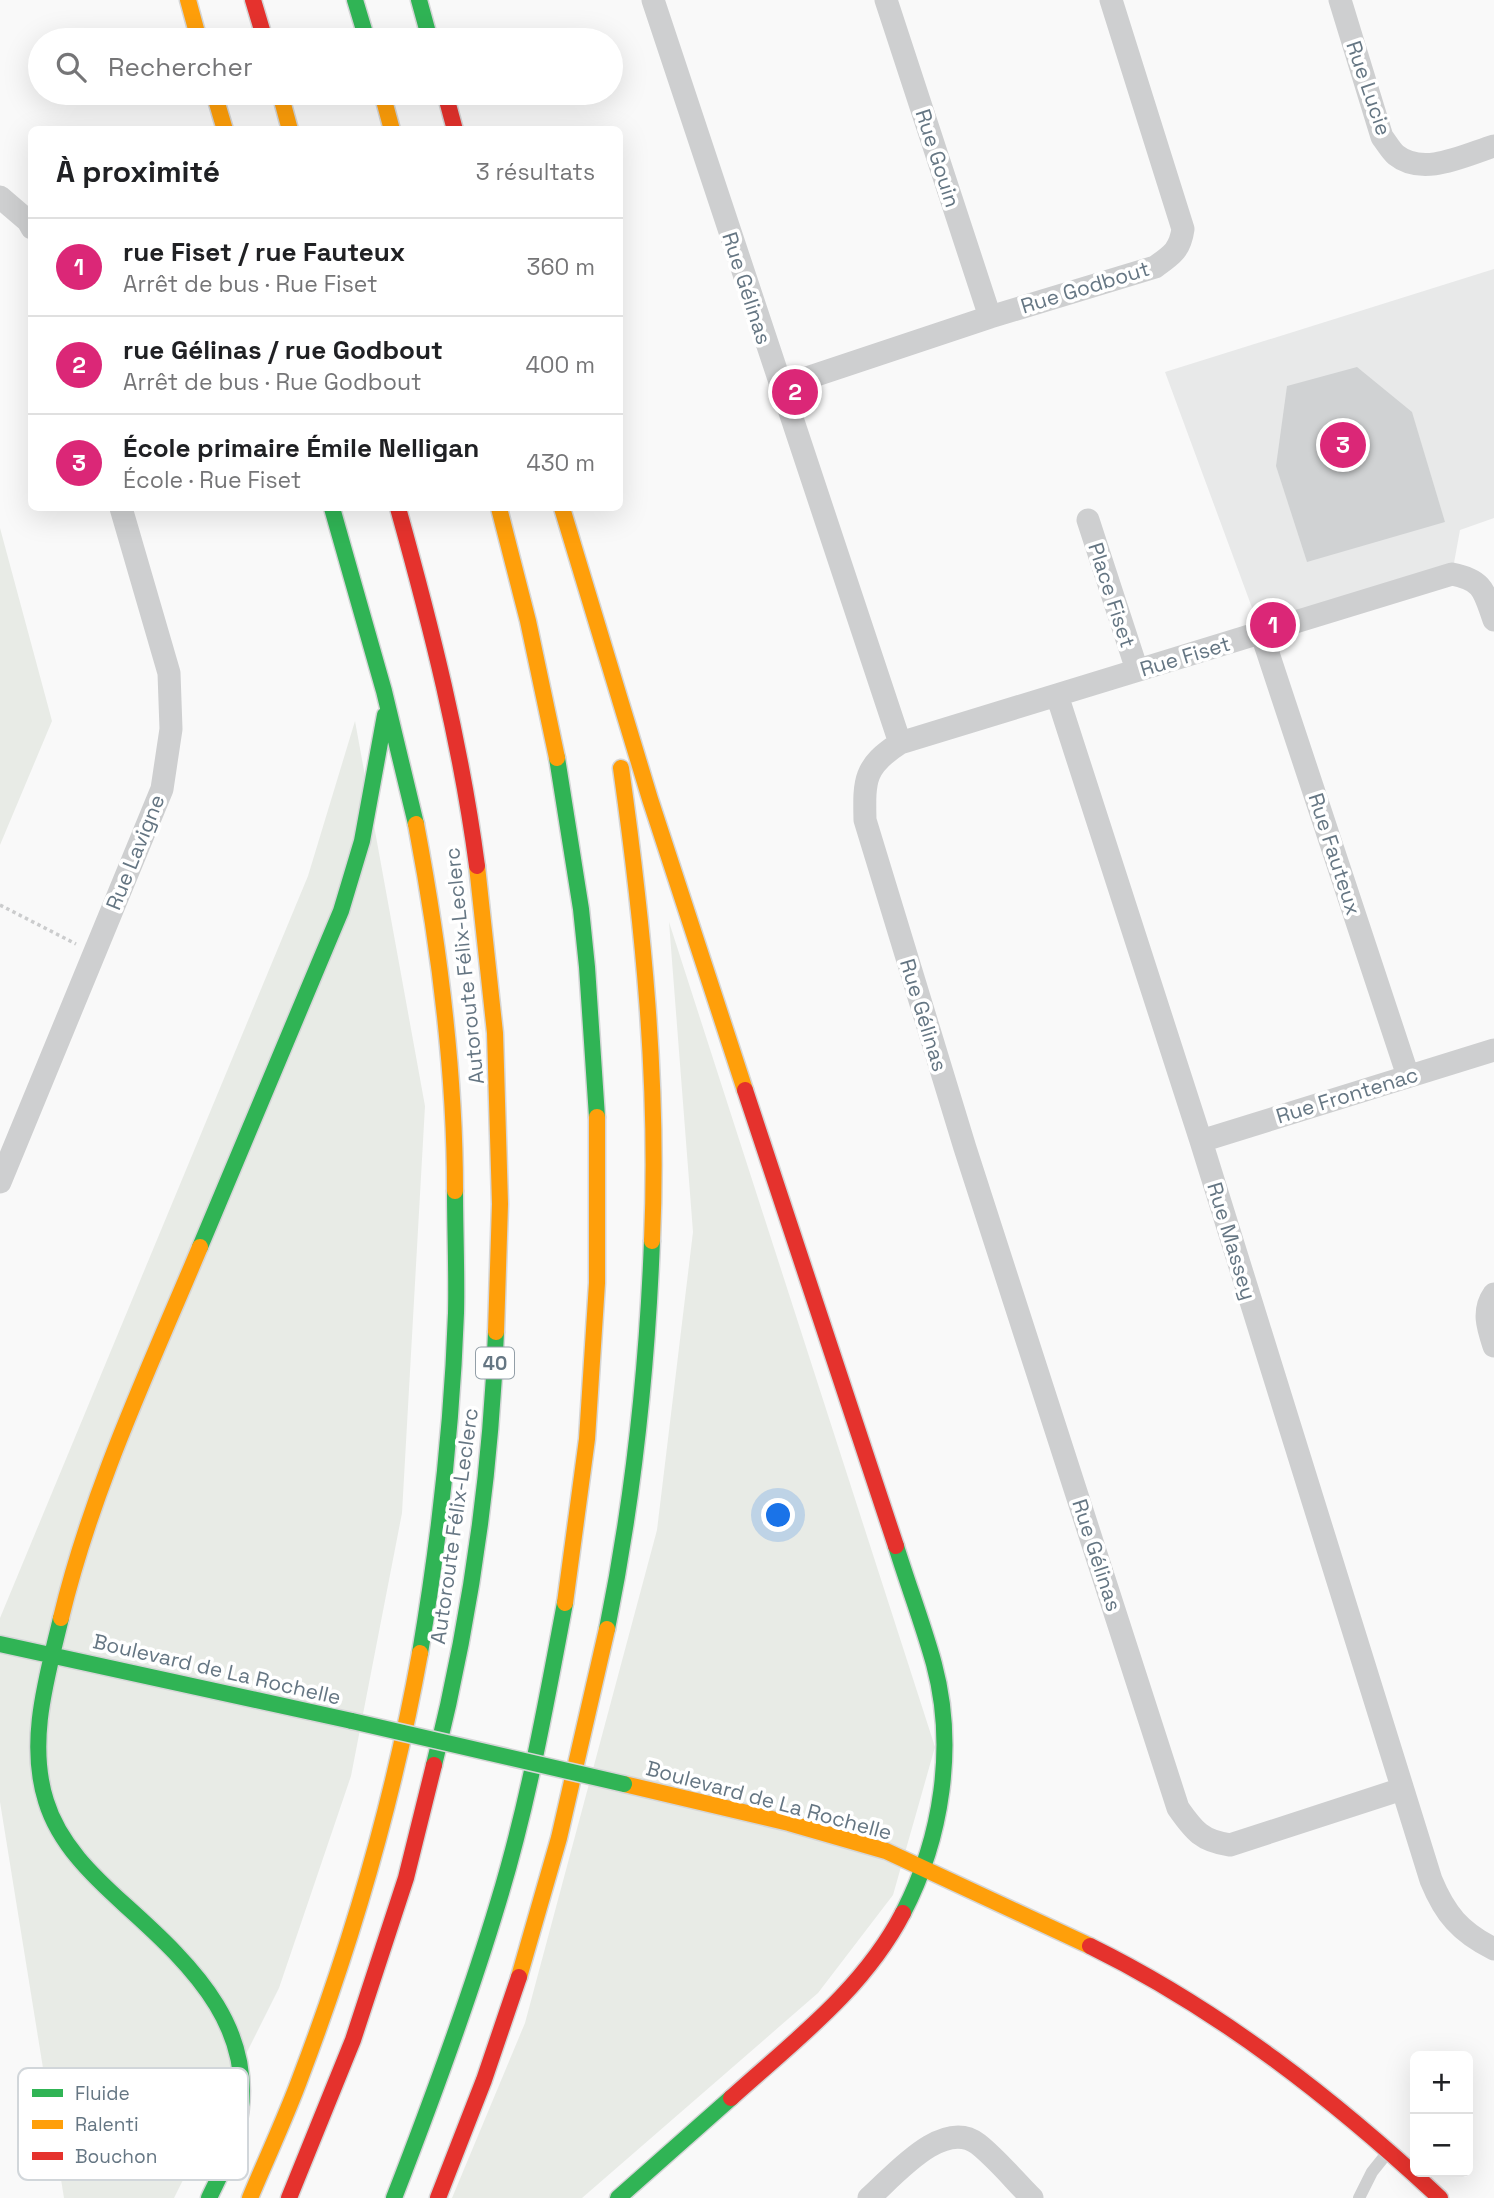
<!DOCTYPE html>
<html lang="fr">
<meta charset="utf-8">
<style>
:root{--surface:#fff;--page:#f6f6f6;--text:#202124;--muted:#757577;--line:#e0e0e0;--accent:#db2777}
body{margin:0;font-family:"Space Grotesk",sans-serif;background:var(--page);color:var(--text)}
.controls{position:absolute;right:21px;bottom:21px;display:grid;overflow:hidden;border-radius:10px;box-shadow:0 7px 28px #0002}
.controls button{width:63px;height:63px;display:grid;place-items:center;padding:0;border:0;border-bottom:2px solid var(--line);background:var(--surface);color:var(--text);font:35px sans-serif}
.you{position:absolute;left:779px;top:1516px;width:24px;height:24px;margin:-18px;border:5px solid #fff;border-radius:50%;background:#1a73e8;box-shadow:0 0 0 10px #1a73e833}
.badge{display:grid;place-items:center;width:46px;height:46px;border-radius:50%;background:var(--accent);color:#fff;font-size:23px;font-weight:700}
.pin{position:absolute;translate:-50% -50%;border:4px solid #fff;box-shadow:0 2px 7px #0006}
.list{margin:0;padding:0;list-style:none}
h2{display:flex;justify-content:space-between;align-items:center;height:91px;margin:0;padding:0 28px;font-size:30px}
h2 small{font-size:23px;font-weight:400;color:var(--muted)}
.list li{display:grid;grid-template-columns:46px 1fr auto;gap:21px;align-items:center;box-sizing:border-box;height:98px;padding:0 28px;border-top:2px solid var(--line)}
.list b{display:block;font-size:26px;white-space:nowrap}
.list p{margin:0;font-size:23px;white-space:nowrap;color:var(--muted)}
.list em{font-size:23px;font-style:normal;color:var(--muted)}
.icon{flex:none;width:38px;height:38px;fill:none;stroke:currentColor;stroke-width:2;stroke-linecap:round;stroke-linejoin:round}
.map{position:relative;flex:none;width:1494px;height:2198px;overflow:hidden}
.search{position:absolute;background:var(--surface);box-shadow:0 7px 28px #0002;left:28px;top:28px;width:595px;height:77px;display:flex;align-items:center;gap:18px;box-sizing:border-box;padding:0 24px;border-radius:38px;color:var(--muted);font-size:26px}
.panel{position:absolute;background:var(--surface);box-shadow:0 7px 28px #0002;left:28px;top:126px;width:595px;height:385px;border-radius:10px}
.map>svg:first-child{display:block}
</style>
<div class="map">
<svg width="1494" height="2198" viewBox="0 0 1494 2198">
<rect width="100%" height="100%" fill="#f9f9f9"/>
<path fill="#e8e9e9" d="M1494 269V518L1460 530 1452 574 1261 632 1165 372Z"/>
<path fill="#e8ebe6" d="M0 528 52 721 0 845Z
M355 721 425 1106 402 1513 351 1776 279 1988 174 2198H64L0 1802V1618L308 876Z
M669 922 935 1747 893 1895 818 1993 582 2198H452L525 2023 657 1530 693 1232Z"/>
<path fill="#d0d2d3" d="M1357 367 1412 412 1445 522 1307 562 1276 466 1287 386Z"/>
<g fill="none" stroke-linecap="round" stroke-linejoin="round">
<g stroke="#d5d6d7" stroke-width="19">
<path id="fast" d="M355 0 367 40
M419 0 430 40
M332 508 384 691 416 824
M557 758 581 909 587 967 597 1117
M200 1247 341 911 362 841 385 715
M896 1546C908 1585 923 1624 934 1664 956 1746 942 1838 903 1913
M61 1618C47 1677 27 1741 46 1801 59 1844 93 1876 125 1905 194 1967 263 2033 236 2134 230 2157 219 2177 209 2198
M607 1629C633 1501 647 1372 652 1241
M0 1644 352 1721
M420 1653C439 1541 452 1427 456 1313 457 1273 455 1232 455 1191
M434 1765C469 1625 491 1476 496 1332
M394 2198C432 2100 468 2003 498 1903 528 1805 546 1704 565 1603
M618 2198 731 2098"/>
</g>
<g stroke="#d5d6d7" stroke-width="19">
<path id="slow" d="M188 0 199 40
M214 93 225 130
M280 93 290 130
M382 93 392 130
M499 508 528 621 557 758
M562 508 650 799 745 1090
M621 768C643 924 659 1083 652 1241
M416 824C439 945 455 1068 455 1191
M477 866 495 1033 500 1204 496 1332
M565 1603 587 1439 597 1283V1117
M61 1618C92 1489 149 1369 200 1247
M624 1784 789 1823 886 1851 1090 1946
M519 1977 559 1838 607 1629
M250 2198C267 2157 286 2117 301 2076 353 1939 394 1797 420 1653"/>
</g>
<g stroke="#d5d6d7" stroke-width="19">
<path id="jam" d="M253 0 265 40
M445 93 455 130
M398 508C431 626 461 745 477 866
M745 1090 896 1546
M1090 1946C1220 2010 1335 2100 1440 2198
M731 2098C794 2041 863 1990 903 1913
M289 2198 353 2040 406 1878 434 1765
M438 2198 484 2080 519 1977"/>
</g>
<path stroke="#cbcccd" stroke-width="3.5" stroke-dasharray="3.5 3.5" stroke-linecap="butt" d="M0 905 76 944"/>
<path stroke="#cecfd0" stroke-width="12" d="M1359 2198 1372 2172 1388 2152"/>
<path stroke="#cecfd0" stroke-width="23" d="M653 0 900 743
M886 0 990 317
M1340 0 1382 137C1386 142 1391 151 1396 155 1423 177 1465 155 1494 146
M0 197 28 221 32 228
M780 387 990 317 1155 267C1172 255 1180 250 1183 229L1111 0
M1088 520 1137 670
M1261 632 1408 1076
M1057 695 1201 1141 1431 1880C1445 1914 1460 1932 1494 1949
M1201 1141 1494 1050
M0 1182 162 789 171 729 169 673 121 508
M1494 1294C1482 1311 1488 1328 1494 1346
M1402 1789 1230 1845C1202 1841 1194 1831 1178 1808L965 1148 865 820C864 780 864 766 900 743L1452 574C1484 580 1484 592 1494 620
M869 2198C894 2176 943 2117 978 2144 997 2159 1014 2180 1032 2198"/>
<use href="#fast" stroke="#30b455" stroke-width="16"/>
<use href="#slow" stroke="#ff9f0a" stroke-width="16"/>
<use href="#jam" stroke="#e5322d" stroke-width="16"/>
<g stroke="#d5d6d7" stroke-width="19" stroke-linecap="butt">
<path id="fast-bridge" d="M352 1721 624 1784"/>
</g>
<use href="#fast-bridge" stroke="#30b455" stroke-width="16"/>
</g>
<g text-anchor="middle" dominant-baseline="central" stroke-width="7" stroke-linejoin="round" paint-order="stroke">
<rect fill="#fff" stroke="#939fa8" stroke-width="2" x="476" y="1347.5" width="38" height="31" rx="5"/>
<g font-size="19" font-weight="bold" fill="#657683">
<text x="495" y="1363">40</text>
</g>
<g font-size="21" fill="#657683" stroke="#fff">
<text transform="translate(1369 88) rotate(71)">Rue Lucie</text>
<text transform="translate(938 158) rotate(72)">Rue Gouin</text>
<text transform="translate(1085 287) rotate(-17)">Rue Godbout</text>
<text transform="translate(747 288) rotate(72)">Rue Gélinas</text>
<text transform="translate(1112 595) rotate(72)">Place Fiset</text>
<text transform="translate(1185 656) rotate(-17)">Rue Fiset</text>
<text transform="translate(135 852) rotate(-68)">Rue Lavigne</text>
<text transform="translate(1335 854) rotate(72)">Rue Fauteux</text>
<text transform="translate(464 966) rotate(-96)">Autoroute Félix-Leclerc</text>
<text transform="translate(924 1015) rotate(73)">Rue Gélinas</text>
<text transform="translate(1347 1095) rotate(-17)">Rue Frontenac</text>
<text transform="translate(1232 1241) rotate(73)">Rue Massey</text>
<text transform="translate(454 1526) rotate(-82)">Autoroute Félix-Leclerc</text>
<text transform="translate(1097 1555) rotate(72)">Rue Gélinas</text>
<text transform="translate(217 1669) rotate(13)">Boulevard de La Rochelle</text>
<text transform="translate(769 1800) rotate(15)">Boulevard de La Rochelle</text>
</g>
</g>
<rect x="18" y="2068" width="230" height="112" rx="10" fill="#fff" stroke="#d1d6da" stroke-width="2"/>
<rect x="32" y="2089" width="31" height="8" fill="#30b455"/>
<rect x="32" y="2120" width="31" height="9" fill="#ff9f0a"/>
<rect x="32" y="2152" width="31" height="8" fill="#e5322d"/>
<g font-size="19" fill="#657683">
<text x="75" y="2100">Fluide</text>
<text x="75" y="2131">Ralenti</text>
<text x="75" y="2163">Bouchon</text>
</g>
</svg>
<div class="controls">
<button>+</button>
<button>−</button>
</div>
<div class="you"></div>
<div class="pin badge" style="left:1273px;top:625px">1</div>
<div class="pin badge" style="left:795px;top:392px">2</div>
<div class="pin badge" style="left:1343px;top:445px">3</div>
<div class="search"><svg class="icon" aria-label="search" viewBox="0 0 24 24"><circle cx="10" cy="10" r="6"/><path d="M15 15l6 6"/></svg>Rechercher</div>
<section class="panel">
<h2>À proximité<small>3 résultats</small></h2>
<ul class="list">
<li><span class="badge">1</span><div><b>rue Fiset / rue Fauteux</b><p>Arrêt de bus · Rue Fiset</p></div><em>360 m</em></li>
<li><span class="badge">2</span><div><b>rue Gélinas / rue Godbout</b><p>Arrêt de bus · Rue Godbout</p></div><em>400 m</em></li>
<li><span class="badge">3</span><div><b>École primaire Émile Nelligan</b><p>École · Rue Fiset</p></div><em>430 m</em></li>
</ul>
</section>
</div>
